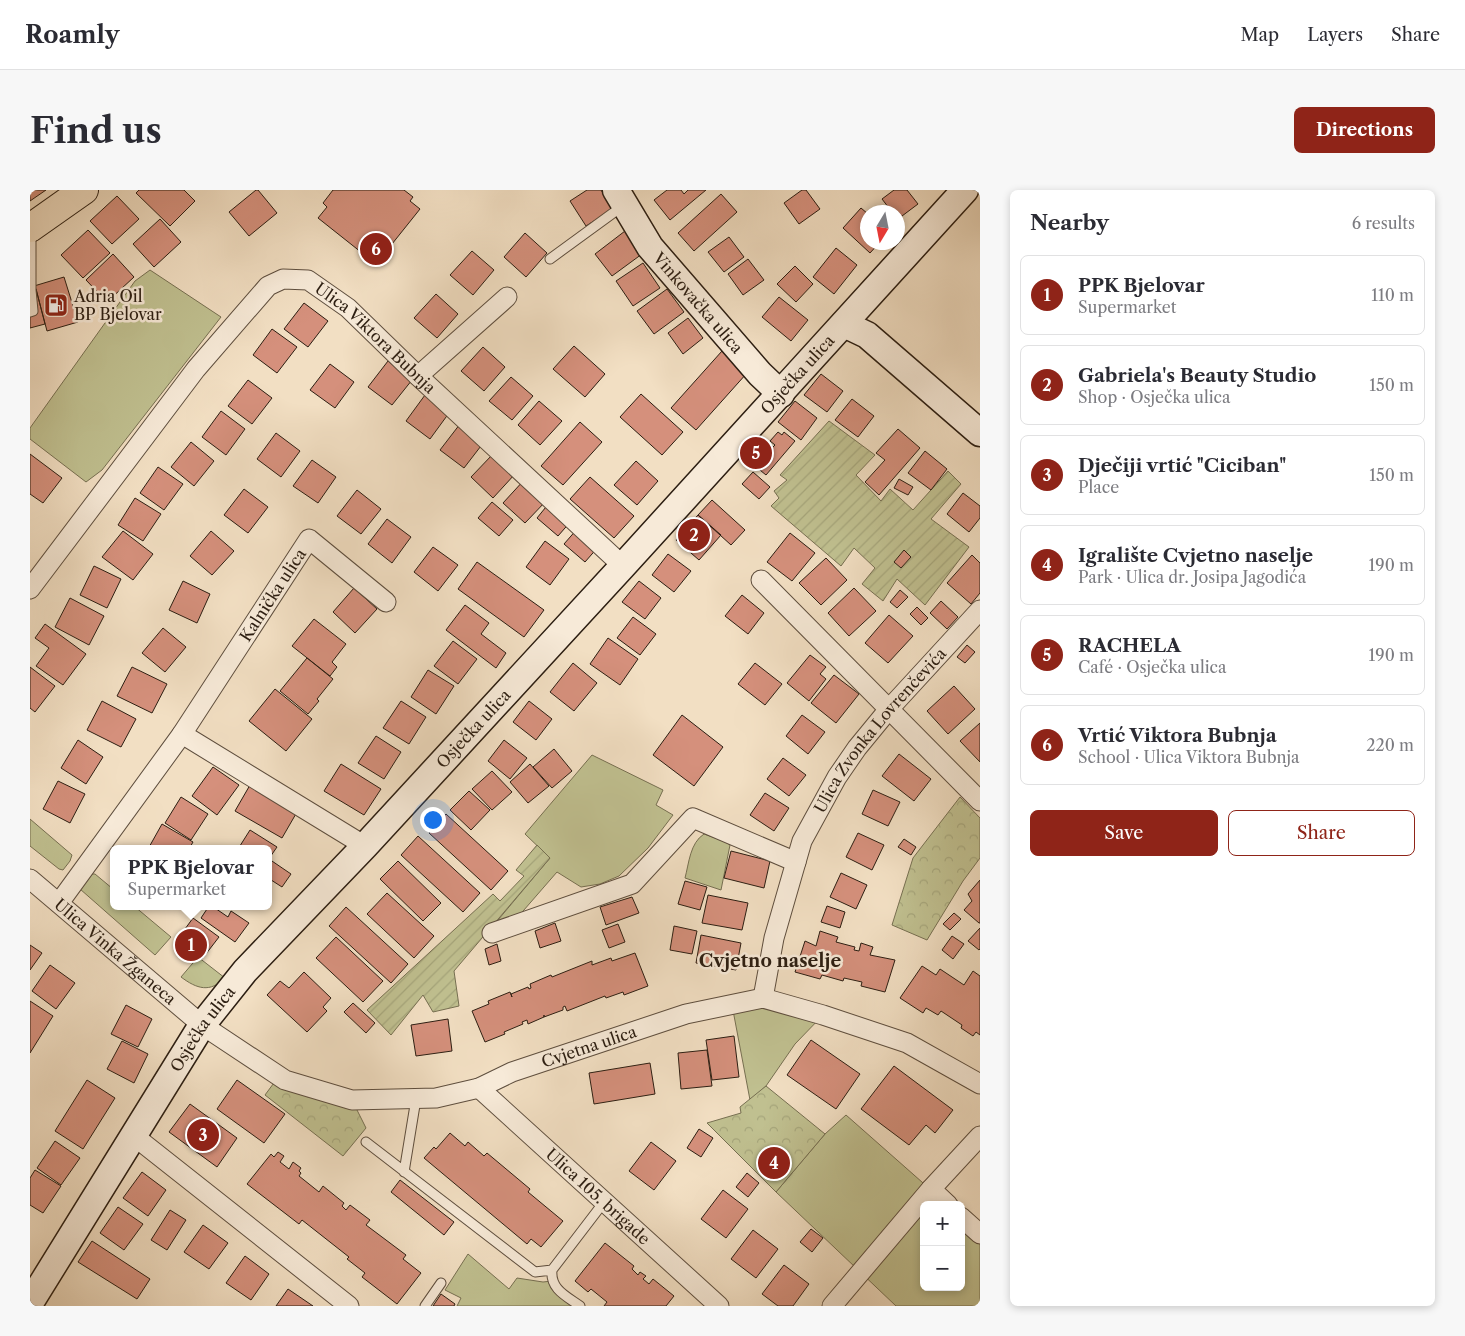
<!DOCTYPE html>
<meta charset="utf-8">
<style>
:root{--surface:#fff;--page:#f7f7f7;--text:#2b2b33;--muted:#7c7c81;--line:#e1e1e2;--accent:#8f2418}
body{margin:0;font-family:"Libre Caslon Text",serif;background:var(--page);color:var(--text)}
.controls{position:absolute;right:15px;bottom:15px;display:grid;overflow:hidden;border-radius:8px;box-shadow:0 2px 8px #0003}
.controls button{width:45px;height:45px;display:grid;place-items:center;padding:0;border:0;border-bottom:1px solid var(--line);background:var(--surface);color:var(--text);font:25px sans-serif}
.compass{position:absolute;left:830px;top:15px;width:45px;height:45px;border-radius:50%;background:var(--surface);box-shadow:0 2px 8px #0003;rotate:190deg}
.you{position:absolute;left:402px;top:629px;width:18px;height:18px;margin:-12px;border:4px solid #fff;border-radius:50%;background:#1a73e8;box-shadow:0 0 0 8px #1a73e833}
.badge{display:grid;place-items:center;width:32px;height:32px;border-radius:50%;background:var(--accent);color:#fff;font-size:16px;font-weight:700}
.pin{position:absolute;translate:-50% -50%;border:2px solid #fff;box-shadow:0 1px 5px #0006}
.popup{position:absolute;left:80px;top:655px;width:162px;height:65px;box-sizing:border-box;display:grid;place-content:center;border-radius:8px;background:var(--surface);filter:drop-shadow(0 1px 4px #0005);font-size:16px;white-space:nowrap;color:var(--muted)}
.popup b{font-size:19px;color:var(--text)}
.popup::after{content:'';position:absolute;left:50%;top:100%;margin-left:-10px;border:10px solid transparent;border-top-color:var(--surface)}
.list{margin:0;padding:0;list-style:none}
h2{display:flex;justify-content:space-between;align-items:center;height:65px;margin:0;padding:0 20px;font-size:21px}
h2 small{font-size:16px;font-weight:400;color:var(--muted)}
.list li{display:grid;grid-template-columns:32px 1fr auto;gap:15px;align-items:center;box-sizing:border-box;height:80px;margin:0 10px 10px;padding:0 10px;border:1px solid var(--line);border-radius:8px}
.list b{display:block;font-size:19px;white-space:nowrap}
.list p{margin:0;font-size:16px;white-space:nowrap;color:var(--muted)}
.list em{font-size:16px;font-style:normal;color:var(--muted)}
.actions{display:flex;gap:10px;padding:15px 20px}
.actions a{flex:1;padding:11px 0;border:1px solid var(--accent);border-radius:8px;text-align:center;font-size:18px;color:var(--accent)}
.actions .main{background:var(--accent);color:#fff}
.map{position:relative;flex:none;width:950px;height:1116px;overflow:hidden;border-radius:8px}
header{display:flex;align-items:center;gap:30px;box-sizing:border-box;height:70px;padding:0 25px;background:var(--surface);border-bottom:1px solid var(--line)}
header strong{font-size:24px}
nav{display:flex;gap:28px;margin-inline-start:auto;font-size:18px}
.intro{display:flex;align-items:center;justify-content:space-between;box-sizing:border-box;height:120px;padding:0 30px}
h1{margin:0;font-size:35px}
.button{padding:12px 22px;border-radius:8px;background:var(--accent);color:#fff;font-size:18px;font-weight:700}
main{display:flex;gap:30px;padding:0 30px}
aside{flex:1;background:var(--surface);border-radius:8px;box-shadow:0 2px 8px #0003}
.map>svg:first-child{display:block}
</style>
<header>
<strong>Roamly</strong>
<nav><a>Map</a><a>Layers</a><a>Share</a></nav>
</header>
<div class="intro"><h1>Find us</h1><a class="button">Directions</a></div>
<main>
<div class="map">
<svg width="950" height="1116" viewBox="0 0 950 1116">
<defs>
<pattern id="park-crowns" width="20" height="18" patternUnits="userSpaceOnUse" patternTransform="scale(1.25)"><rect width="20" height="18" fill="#c0c090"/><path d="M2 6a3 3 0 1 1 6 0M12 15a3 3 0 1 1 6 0" fill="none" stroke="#a5a57b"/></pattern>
<pattern id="garden-furrows" width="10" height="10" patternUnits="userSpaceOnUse" patternTransform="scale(1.25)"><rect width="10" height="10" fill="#c0c090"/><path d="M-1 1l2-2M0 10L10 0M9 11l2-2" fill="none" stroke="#a5a57b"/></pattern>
</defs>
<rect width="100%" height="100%" fill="#f2dfc3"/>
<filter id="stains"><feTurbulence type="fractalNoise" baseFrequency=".004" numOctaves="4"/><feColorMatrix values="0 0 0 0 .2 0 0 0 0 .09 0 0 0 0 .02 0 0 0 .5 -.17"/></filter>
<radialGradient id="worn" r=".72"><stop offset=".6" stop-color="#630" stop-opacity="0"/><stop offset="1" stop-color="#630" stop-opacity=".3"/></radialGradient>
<path fill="#c0c090" stroke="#766f51" d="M120 80 191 127 72 280 56 292 0 249V238L105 91Z
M562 565 633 600 626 615 643 625 618 658 589 686 570 694 551 697 527 682 487 728 463 736 520 668 495 644Z
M0 629 42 665 40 671 33 680 29 679 0 656Z
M674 644 694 651 700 655 691 700 655 688C659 673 660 653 674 644Z
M61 684H65L83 699 84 716H104L141 747 125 765 50 699Z
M168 767 195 788C180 803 167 799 151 787Z
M733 808 793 825 765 854 736 896 720 910 702 815Z
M816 925 918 1015H894V1097H931V1027L950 1044V1116H866L746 1002 795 944Z
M438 1064 479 1099 487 1088 513 1092 522 1091 550 1116H427L431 1108 415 1100Z"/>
<path fill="url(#park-crowns)" stroke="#766f51" d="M930 607 950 628V668L933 691 897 750 862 735 883 668Z
M249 886 322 910 336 938 313 966 235 905Z
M736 896 795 944 746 1002 677 933 711 923 710 917Z"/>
<path fill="url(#garden-furrows)" stroke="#766f51" d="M799 231 845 265 826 285 851 311 860 299 883 320 918 281 931 294 901 329 939 357 895 415 867 389 853 411 832 394 845 378 824 358 811 376 741 316 749 308 744 301 757 290 750 285Z
M507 655 520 668 424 781 429 816 403 822 393 805 361 845 337 820 463 704 470 711 494 686 486 680Z"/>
<path fill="#d5907c" stroke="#2c1e12" d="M0 0H16L0 11Z
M109 0H154L165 11 140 36 106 3Z
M226 0H228L247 23 219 46 199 22Z
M303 0H374L383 7 380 11 390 19 346 74 288 28 297 17 293 13Z
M557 0H571L583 19 556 36 540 11Z
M637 0H651L654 4 658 0H676L640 30 624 10Z
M772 0H776L790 19 769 34 754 13Z
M864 0H877L888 14 868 29V22H862L852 9Z
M691 4 707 22 664 61 648 43Z
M87 6 109 29 82 54 60 31Z
M831 18 838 24V52H850L840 63 813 38Z
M130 29 151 52 124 77 103 54Z
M58 40 80 63 53 88 31 65Z
M595 41 612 64 582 86 565 64Z
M495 43 517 63 496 87 474 67Z
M699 47 714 67 694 82 678 62Z
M806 58 827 75 804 104 783 87Z
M442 61 464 80 443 105 420 85Z
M83 64 104 87 77 112 56 90Z
M718 69 734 90 713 105 698 84Z
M613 73 630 98 603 116 586 91Z
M765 76 783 94 766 112 747 94Z
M34 87 48 132 17 141 6 99 4 96Z
M6 99 15 134 0 138V100Z
M637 99 654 122 624 144 607 121Z
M406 104 428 124 407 148 384 128Z
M749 107 778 130 761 151 732 127Z
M274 113 298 131 278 157 254 139Z
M658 128 673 148 653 164 638 143Z
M242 139 267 157 247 183 223 165Z
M544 156 575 184 555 207 523 179Z
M453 157 475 177 454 201 431 181Z
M692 161 717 183 666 240 641 218Z
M358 171 382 190 362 215 338 197Z
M300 174 324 192 305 218 280 200Z
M791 184 813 201 797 222 774 205Z
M481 187 503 206 482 230 459 211Z
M218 190 242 208 222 234 198 216Z
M611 204 653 242 632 265 590 227Z
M395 205 419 223 400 249 376 231Z
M822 209 844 226 828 247 805 230Z
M509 211 532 231 510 255 488 235Z
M765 211 787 228 771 250 748 232Z
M191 221 215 239 196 265 172 247Z
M550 232 572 252 533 295 511 276Z
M430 234 454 252 434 278 410 260Z
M868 239 890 258 849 305 835 292 855 270 846 263Z
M748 242 752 245 754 242 765 251 736 285 714 267 730 248 742 258 745 255 740 251Z
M246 243 270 261 251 287 227 269Z
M161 252 184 271 164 296 141 277Z
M895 261 917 279 901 300 878 283Z
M0 264 32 288 13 313 0 304Z
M463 264 485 284 463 308 441 287Z
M282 270 306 287 288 313 263 296Z
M606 271 628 291 607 315 584 295Z
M128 277 153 294 134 320 110 303Z
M723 282 740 297 729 309 712 294Z
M560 287 604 326 584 348 540 309Z
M495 289 517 310 495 333 473 313Z
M869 289 883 297 878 305 864 298Z
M214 299 238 317 218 343 194 325Z
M327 300 351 319 331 344 307 326Z
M933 303 950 316V328L939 342 917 324Z
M105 308 131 324 113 351 88 335Z
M682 310 715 340 701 355 668 325Z
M462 312 483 330 469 346 448 328Z
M520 312 542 330 528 346 507 328Z
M668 325 691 345 669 370 646 350Z
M357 329 381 347 362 373 338 354Z
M548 338 569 356 555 372 534 354Z
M93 341 123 364 103 390 72 367Z
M181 341 204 361 182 385 160 366Z
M760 343 785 363 762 391 737 372Z
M515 351 539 369 520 395 496 377Z
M403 357 428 375 408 401 384 382Z
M874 360 881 367 871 378 864 372Z
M638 364 661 381 644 402 622 385Z
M942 365 950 373V403L941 414 917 393Z
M796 368 817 390 791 415 769 393Z
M447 372 514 420 494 447 428 399Z
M64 376 91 389 77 418 50 405Z
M153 391 180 404 167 433 139 420Z
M609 391 631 408 615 429 592 412Z
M324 398 347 419 325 443 303 422Z
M824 398 846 421 819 446 798 423Z
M870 400 878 407 867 418 860 412Z
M712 405 734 423 718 444 695 426Z
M40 408 74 426 59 455 25 437Z
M911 411 928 427 917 439 900 423Z
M435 415 459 433 451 444 476 463 466 478 416 440Z
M887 417 898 428 891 435 880 424Z
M859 425 883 446 858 473 835 453Z
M603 427 626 444 610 465 587 448Z
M284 429 316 454 302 472 307 477 300 486 262 456Z
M15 434 56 464 33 495 6 476 19 458 5 448Z
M133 438 156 457 135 482 112 463Z
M578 448 608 469 590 495 560 474Z
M423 451 447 469 428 494 404 476Z
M937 455 945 462 935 473 927 467Z
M780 465 796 477 790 484 796 489 779 511 757 493Z
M277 468 303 489 287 509 289 511 278 524 250 501Z
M543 473 567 493 544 521 520 502Z
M725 473 752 494 735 515 708 494Z
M0 477 25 496 5 522 0 518Z
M102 477 137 494 122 523 87 506Z
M398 480 424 496 406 524 381 507Z
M804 485 829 504 806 533 781 513Z
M924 496 945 519 918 544 897 521Z
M245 499 282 529 256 561 219 531Z
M72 511 106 529 91 557 57 540Z
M371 511 396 527 379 554 353 538Z
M499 511 522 529 506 550 483 532Z
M652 525 693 557 664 596 623 565Z
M772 525 795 542 778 564 756 546Z
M950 533V572L930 551Z
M346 546 371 562 354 589 328 573Z
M48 550 73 567 56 594 31 578Z
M474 550 497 568 480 589 458 571Z
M524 559 542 581 522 598 503 577Z
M869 564 901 589 884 611 852 586Z
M753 568 776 585 759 606 737 589Z
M311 574 351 599 334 625 294 601Z
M500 574 519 596 498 613 480 592Z
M183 577 209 595 187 625 162 606Z
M462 581 482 602 462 620 442 599Z
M28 591 55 604 40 633 13 619Z
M220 595 267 622 252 648 205 621Z
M843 600 870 612 858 636 832 624Z
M439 601 460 620 441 640 420 620Z
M735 603 759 618 744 641 720 625Z
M151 607 178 624 161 650 135 633Z
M416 624 478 681 461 700 399 643Z
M132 634 163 652 159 659H118Z
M220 640 247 657 238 670V659H208Z
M828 643 854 655 842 680 816 667Z
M388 646 450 703 433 722 371 665Z
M874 649 886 657 881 665 868 657Z
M701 661 740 671 734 698 694 688Z
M239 669 261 684 252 697 238 688Z
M368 671 411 713 393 731 350 689Z
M811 683 837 695 826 719 800 707Z
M950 690V733H949L934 720 942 711 938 704Z
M655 691 677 697 670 720 648 714Z
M357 703 404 746 384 768 337 724Z
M678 705 718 713 712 740 672 733Z
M602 707 609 723 576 735 570 717Z
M179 716H182L198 727 201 721 219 733 205 752 171 728Z
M797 716 815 722 810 738 791 732Z
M316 717 378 774 361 793 299 736Z
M924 723 931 729 920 740 913 734Z
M163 728 189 747 172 769 147 750Z
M525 733 531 751 510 758 505 741Z
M588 734 595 752 579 758 572 740Z
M644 736 667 741 662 764 640 760Z
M950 738V759L949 760 938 751Z
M790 741 808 747 806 752 825 757 824 760 829 761 831 753 843 757 840 765 865 770 855 802 831 796 832 792 814 788 813 791 792 785 790 789 765 782 775 751 786 756Z
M671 745 711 753 706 780 666 773Z
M922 746 934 754 923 769 912 760Z
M306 747 353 791 333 812 286 768Z
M467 754 471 771 459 775 455 759Z
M0 755 12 763 0 780Z
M605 763 618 796 594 805 593 802 576 808 575 806 537 821 535 816 533 817V820L514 827V825V827L498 834 497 830 492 832 493 834 474 842 475 844 455 852 442 821 459 814 458 811 480 802 482 807 481 804 498 797 499 799 501 798 500 794 521 785 522 787 562 771V775L581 768 582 771Z
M20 775 45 793 26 819 2 801Z
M892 776 906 785 910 779 934 795 943 781 950 786V845L946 842 943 846 931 838 932 835 911 821 908 825 896 818 893 823 870 808Z
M274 782 301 808 293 817 297 821 277 842 237 805 250 791 259 798Z
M0 811 23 826 0 863Z
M323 813 345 833 336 843 314 822Z
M96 815 122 829 108 857 81 844Z
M418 829 422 861 386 866 381 835Z
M704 846 709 887 682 890 676 850Z
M781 850 830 884 806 919 757 885Z
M92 851 118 864 104 893 77 879Z
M677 860 682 896 651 899 648 863Z
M620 873 625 904 564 914 559 883Z
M864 876 923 920 905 943 896 935 879 955 831 919Z
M57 890 85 908 53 959 25 941Z
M207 890 255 924 234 953 187 919Z
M160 914 207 948 187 977 139 942Z
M669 939 683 948 671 967 657 958Z
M420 943 435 956 438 952 454 966 457 963 500 999 498 1002 533 1031 511 1057 501 1049 497 1054 394 968 404 957 406 959Z
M25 951 50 968 31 995 7 978Z
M621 952 646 971 624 1000 599 981Z
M248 962 254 966 250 972 259 979 263 972 271 978 269 981 271 983 269 986 289 1002 293 996 314 1013 312 1016 316 1020 320 1015 340 1030 336 1035 376 1065 373 1069 391 1083 367 1114 332 1087 335 1083 317 1069 319 1067 272 1030 269 1034 217 994 241 964 244 967Z
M5 980 31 996 13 1023 0 1015V988Z
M112 982 136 1000 118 1026 93 1008Z
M717 983 729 993 718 1007 706 997Z
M370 990 424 1032 414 1045 361 1002Z
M693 1000 718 1019 696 1048 671 1029Z
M88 1017 113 1034 94 1060 70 1043Z
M140 1020 156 1030 137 1060 121 1050Z
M173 1035 198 1053 179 1079 154 1062Z
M781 1039 793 1048 782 1062 770 1052Z
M723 1040 748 1059 726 1088 701 1069Z
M62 1051 120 1089 107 1109 48 1072Z
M575 1053 604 1076 602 1079 608 1085 610 1082 616 1086 613 1089 619 1094 623 1089 644 1106 636 1116H574L577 1112 561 1099 558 1102 545 1091Z
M215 1066 239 1084 221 1110 196 1093Z
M754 1075 779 1094 763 1116H748L732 1104Z
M258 1099 283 1116H246Z
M411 1104 425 1114 424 1116H403Z"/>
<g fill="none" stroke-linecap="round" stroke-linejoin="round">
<g stroke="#5e4e3e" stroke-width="11">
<path id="lane" d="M520 69 594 15
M0 122 3 121 1 100V42
M336 952 505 1082 522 1080 574 1012
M374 982 386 909
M522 1080C520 1099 536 1106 550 1116
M395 1116 411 1093"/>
</g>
<g stroke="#5e4e3e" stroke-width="21">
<g id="street">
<path d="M388 186 477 107"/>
<path d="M731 390 950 611"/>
<path id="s1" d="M0 399 166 179 238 96 253 89 278 90 318 118 388 186 593 376"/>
<path d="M152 544 335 656"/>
<path id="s2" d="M0 689 172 835 255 890 322 910 406 908 449 898 482 882 656 824 733 808 793 825 877 853 950 894"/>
<path id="s3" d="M29 713 152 544 279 349 356 412"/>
<path d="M462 743 602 694 663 628 766 672"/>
<path id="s4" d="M733 808 744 748 772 651 807 587 827 558 859 519 950 420"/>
<path id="s5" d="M449 898 689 1116"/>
<path d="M104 946 319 1116"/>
<path d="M901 999 918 1015"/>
<path d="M931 1027 950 1044"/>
<path d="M802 1116 901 999 950 946"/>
</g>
</g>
<g stroke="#2c1e12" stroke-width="29">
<g id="secondary">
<path id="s6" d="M586 0 620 57 730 184 751 204"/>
<path d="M814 134 837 145 950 243"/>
<path id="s7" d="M0 1113 172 835 215 781 335 656 593 376 935 0"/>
</g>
</g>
<g stroke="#2c1e12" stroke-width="30">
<path id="primary" d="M0 38 54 0"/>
</g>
<use href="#lane" stroke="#f7ead8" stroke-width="9"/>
<use href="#street" stroke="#f7ead8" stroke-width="19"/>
<use href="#secondary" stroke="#f7ead8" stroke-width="26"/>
<use href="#primary" stroke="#f2dfc3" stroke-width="28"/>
</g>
<defs>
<g id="fuel-square" transform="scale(1.25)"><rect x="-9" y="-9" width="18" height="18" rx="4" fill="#8f2418" stroke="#f7ead8"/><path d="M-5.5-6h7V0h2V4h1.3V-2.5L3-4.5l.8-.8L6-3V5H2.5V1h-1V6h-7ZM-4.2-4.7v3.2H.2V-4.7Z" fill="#fff"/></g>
</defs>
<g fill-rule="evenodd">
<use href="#fuel-square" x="26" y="115"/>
</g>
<g text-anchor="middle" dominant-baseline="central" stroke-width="5" stroke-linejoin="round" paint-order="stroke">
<g font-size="16" fill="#2c1e12" stroke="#f7ead8" text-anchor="start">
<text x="44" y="106">Adria Oil<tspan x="44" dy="18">BP Bjelovar</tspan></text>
</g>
<g font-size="16" fill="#2c1e12" stroke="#f7ead8">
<text stroke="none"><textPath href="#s6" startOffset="140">Vinkovačka ulica</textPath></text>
<text stroke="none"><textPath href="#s1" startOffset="516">Ulica Viktora Bubnja</textPath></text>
<text stroke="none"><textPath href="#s7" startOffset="1209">Osječka ulica</textPath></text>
<text stroke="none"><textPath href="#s3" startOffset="375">Kalnička ulica</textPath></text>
<text stroke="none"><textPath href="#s7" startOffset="729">Osječka ulica</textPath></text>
<text stroke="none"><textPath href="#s4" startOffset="298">Ulica Zvonka Lovrenčevića</textPath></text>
<text stroke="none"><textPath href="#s2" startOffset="112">Ulica Vinka Žganeca</textPath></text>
<text stroke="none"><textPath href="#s7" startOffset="324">Osječka ulica</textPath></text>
<text stroke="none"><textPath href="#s2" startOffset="641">Cvjetna ulica</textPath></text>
<text stroke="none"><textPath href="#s5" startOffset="161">Ulica 105. brigade</textPath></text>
</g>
<g font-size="18" font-weight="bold" fill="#2c1e12" stroke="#f7ead8">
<text x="740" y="771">Cvjetno naselje</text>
</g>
</g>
<rect width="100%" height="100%" filter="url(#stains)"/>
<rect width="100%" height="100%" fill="url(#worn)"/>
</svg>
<div class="controls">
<button>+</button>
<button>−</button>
</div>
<svg class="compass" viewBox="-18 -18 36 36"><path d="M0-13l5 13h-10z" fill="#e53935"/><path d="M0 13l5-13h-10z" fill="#7c7c81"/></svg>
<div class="you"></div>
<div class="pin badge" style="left:161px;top:755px">1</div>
<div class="popup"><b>PPK Bjelovar</b>Supermarket</div>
<div class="pin badge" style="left:664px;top:345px">2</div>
<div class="pin badge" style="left:173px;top:945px">3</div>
<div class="pin badge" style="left:744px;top:973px">4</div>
<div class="pin badge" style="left:726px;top:263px">5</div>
<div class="pin badge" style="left:346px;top:59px">6</div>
</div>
<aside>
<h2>Nearby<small>6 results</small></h2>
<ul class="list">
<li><span class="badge">1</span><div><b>PPK Bjelovar</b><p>Supermarket</p></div><em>110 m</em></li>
<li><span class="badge">2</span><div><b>Gabriela's Beauty Studio</b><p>Shop · Osječka ulica</p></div><em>150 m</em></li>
<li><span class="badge">3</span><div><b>Dječiji vrtić &quot;Ciciban&quot;</b><p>Place</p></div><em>150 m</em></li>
<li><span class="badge">4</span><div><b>Igralište Cvjetno naselje</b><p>Park · Ulica dr. Josipa Jagodića</p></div><em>190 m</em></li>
<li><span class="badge">5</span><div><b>RACHELA</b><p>Café · Osječka ulica</p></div><em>190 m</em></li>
<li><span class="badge">6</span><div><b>Vrtić Viktora Bubnja</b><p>School · Ulica Viktora Bubnja</p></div><em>220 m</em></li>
</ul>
<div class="actions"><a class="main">Save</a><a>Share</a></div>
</aside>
</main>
